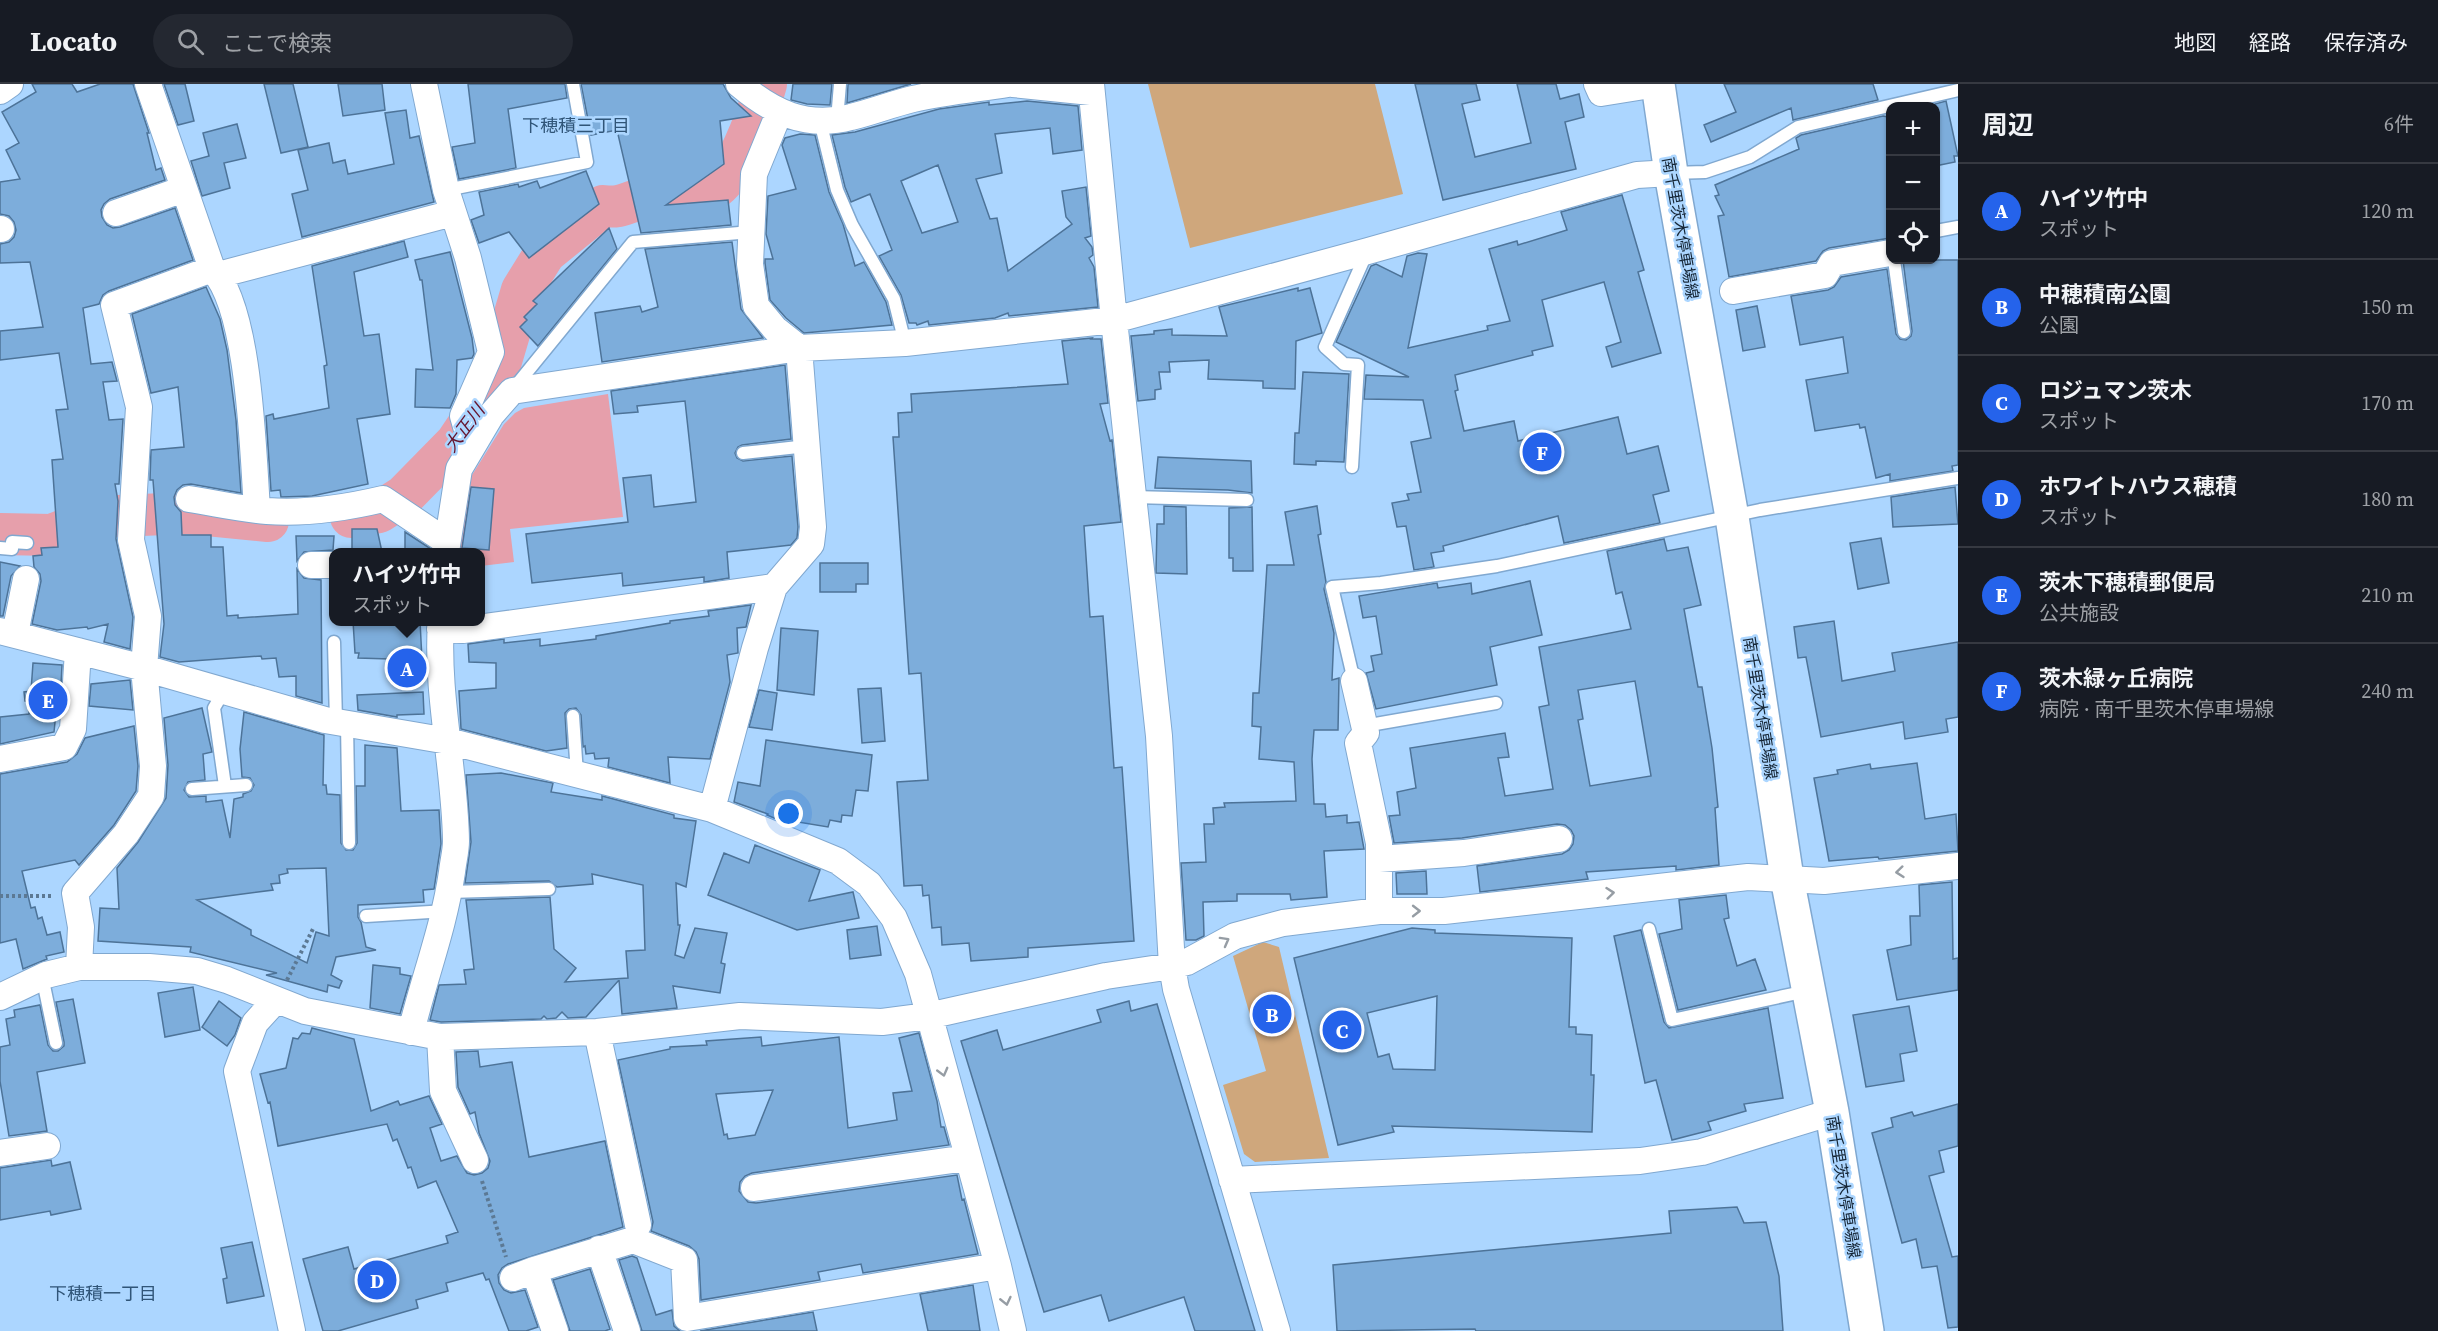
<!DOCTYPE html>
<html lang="ja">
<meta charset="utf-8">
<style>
:root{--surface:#171b24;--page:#242831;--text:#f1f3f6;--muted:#9ea1a6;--line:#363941;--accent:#2563eb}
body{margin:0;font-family:"Source Serif 4","Noto Sans JP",serif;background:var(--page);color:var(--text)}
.controls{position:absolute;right:18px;top:18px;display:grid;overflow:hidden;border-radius:12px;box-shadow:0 2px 4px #0004}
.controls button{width:54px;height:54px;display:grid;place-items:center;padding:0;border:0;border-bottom:2px solid var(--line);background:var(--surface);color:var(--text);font:30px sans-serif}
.you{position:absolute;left:789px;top:730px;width:21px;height:21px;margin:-15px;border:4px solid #fff;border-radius:50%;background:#1a73e8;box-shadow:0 0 0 9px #1a73e833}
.badge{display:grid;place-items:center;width:39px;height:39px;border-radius:50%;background:var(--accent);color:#fff;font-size:20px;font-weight:700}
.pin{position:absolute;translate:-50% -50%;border:3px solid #fff;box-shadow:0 2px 6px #0006}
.popup{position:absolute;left:329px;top:464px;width:156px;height:78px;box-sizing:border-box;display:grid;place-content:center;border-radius:12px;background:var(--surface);filter:drop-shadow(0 2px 4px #0005);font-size:20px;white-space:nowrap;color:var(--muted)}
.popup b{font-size:22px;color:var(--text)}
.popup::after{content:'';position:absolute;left:50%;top:100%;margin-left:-12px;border:12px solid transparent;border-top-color:var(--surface)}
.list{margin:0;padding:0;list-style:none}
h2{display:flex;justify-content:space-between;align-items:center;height:78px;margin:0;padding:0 24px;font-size:26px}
h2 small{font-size:20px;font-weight:400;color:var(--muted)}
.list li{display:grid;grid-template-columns:39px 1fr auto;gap:18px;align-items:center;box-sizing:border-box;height:96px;padding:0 24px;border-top:2px solid var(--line)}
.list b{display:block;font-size:22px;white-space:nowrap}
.list p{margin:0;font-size:20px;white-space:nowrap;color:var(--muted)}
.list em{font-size:20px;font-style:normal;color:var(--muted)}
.icon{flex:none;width:33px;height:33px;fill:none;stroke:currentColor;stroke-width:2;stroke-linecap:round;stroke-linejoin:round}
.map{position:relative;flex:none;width:1958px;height:1247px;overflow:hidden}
header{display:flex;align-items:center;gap:36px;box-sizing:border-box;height:84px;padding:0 30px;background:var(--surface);border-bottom:2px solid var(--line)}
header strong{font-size:28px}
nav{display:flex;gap:33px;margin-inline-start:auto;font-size:21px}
.search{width:420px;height:54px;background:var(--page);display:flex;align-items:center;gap:15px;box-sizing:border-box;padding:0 21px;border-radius:33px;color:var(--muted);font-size:22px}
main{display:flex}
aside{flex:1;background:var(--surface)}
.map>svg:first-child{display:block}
</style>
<header>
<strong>Locato</strong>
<div class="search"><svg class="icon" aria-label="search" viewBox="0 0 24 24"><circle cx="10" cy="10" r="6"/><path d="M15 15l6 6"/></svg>ここで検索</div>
<nav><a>地図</a><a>経路</a><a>保存済み</a></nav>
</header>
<main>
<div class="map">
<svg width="1958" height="1247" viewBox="0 0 1958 1247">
<rect width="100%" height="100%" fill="#acd6ff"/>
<path fill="#cfa77c" d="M1148 0H1375L1403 110 1190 164Z
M1263 858 1279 863 1329 1074 1255 1078 1244 1070 1223 1001 1266 987 1233 872Z"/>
<path fill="#e69fab" d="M608 310 623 433 510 445 514 478 481 482 480 468H453L463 396 472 391 504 340 515 329 524 324Z"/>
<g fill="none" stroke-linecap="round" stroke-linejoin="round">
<path stroke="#e69fab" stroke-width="42" d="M351 433 379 428 404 412 456 359 493 304 522 206 545 169 603 122C625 125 628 116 648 114 667 112 690 113 708 108 735 100 759 26 766 0
M0 450 52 451 96 433 187 429 268 437"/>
</g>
<path fill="#7daddb" stroke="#4d7398" stroke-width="1.5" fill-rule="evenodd" d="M32 0H72L77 8 100 0H133L149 49H147L156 86 161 84 165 96 110 115 104 120 101 126 102 133 107 141 113 144 120 143 175 124 193 176 109 207 103 211 99 220 83 224 91 280 112 278 117 297 103 298 109 336 123 335 119 400H115L118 417 116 455 133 533 130 565 104 558 108 540 88 545 87 543 57 546 32 540 41 497 40 490 34 483 33 472 42 471 41 464 58 463 52 376 63 375 56 326 68 325 59 269 0 276V247L43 243 30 178 0 179V160L9 158 14 153 16 146 14 138 9 132 0 130V98L20 95 6 66 19 59 2 28 36 8Z
M164 0H185L194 37 178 41Z
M264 0H293L308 63 281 69Z
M338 0H382L385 26 343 32Z
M468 0H565L567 14 508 25 516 84 459 95 452 63 475 59Z
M581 0H723L731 14 751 32 720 37 724 80 666 121 728 116 731 141 641 149 617 46 591 51Z
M793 0H832L830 21 807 20 791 16Z
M848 0H911L847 19Z
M1415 0H1476L1480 16 1462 20 1475 73 1531 59 1517 0H1556L1560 15 1579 10 1584 33 1565 38 1576 85 1443 116Z
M1724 0H1873L1878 16 1793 36 1791 24 1711 58 1704 41 1736 28Z
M1027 17 1078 22 1082 66 1053 70 1050 44 995 50 1002 89 976 95 990 135 997 134 1008 187 1072 140 1066 133 1062 107 1086 103 1091 152 1085 154 1092 163 1093 171 1089 174 1094 183 1098 223 1009 232 1008 229 995 234 929 241 928 237 917 241 916 239H909L901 211 879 172 892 166 870 110 851 118 845 103 832 51 855 48 939 25 989 18V21ZM938 81 958 138 922 149 901 97Z
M1946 17 1958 72H1954L1955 78 1935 82V20Z
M406 26 410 54 419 52 434 118 302 153 292 110 308 106 298 66 329 59 333 79 345 76 348 90 394 80 385 29Z
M1883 32 1888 33 1890 46V154L1829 164 1823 167 1816 177 1729 193 1718 132 1724 131 1715 112 1719 111 1715 101 1799 65 1796 54 1801 51Z
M237 40 246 74 224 79 230 104 202 112 191 77 209 72 203 49Z
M800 50 815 51 829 108 843 140 855 182 864 178 886 218 892 241 804 249 786 234 770 216 765 179V175H773L766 150 768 112 796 105 782 61 785 54Z
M586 87 599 120 529 174 509 148 479 159 471 136 484 131 479 108 518 100 519 103 537 97 540 104Z
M1622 111 1644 186 1638 188 1661 269 1612 283 1606 263 1621 258 1604 198 1542 216 1553 262 1532 267 1533 271 1455 291 1458 306 1455 307 1464 347 1514 337 1518 357 1618 333 1627 370 1658 362 1669 407 1653 411 1660 439 1564 459 1558 432 1443 462 1444 467 1431 469 1434 483 1414 486 1406 442 1397 443 1392 419 1409 416 1407 410 1421 408 1411 358 1431 354 1423 316 1364 315 1366 291 1409 293 1336 258 1371 182 1376 180 1402 193 1407 172 1418 169 1427 170 1408 264 1488 246 1487 242 1510 237 1489 165 1517 157 1518 161 1567 146 1561 128Z
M609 144 617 165 538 262 520 243 527 236 524 233 537 220 533 217Z
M404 157 408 173 354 188 364 252 379 250 390 330 357 335 368 400 312 412 281 413 280 406 271 407 266 332 273 330 274 335 329 324 324 282 327 281 312 182Z
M732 158 741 225 763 254 602 278 595 229 640 222 642 228 658 223 645 165Z
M450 168 472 254 474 270 472 274 457 276 456 310 450 324 415 323 416 285 433 286 422 196H420L415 176Z
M1903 176H1958V381L1952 382 1953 387 1890 397V390L1876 394 1865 343 1860 344 1859 340 1815 347 1806 296 1848 289 1843 253 1800 261 1791 212 1828 206 1834 203 1841 193 1887 185 1896 250 1900 255 1906 256 1911 252 1912 247Z
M206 203 220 235 227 266 236 336 241 409 191 400 183 401 177 406 174 413 175 421 181 428 182 451H211V463H223L227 532 238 531V534L298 530 297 485 304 494 321 496 322 619 296 612V592L279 593 276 574 262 575 261 572 179 578 160 573 164 540 153 396H150L151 366 184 363 178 303 151 309 132 230Z
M1298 204V207L1310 204 1322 249 1296 257 1295 305 1263 304V297L1208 295 1209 276 1169 278 1170 288H1159L1161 305 1155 306V315L1138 317 1131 252 1154 250V247L1172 245V251L1227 252 1219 223Z
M1757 222 1765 263 1743 267 1736 226Z
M1092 254 1091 255H1101L1108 319 1100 320 1110 357 1112 356 1121 438 1084 442 1090 533 1103 532 1114 684 1122 683 1134 857 1028 864V873L971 877 969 859 942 861 941 843 932 844 929 811 923 812 922 801 904 802 897 698 928 696 921 589 909 590 893 353H899L898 329 912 328 911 310 1068 300 1062 257Z
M785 281 791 355 742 361 738 363 735 369 737 374 743 377 792 372 798 443 797 454 791 461 727 468 729 494 704 498V493L623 502 622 489 532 499 526 450 628 438 623 394 651 391 654 423 696 418 685 317 637 322 638 328 614 330 611 307Z
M1303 288 1349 290 1344 378 1316 377V381L1294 380 1295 349H1299Z
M1158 373 1251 377 1252 409 1228 406 1155 404Z
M471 403 494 405 489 466 462 464Z
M1955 403 1958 440 1893 443 1891 413Z
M1164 422 1186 423 1187 490 1156 489 1157 440H1164Z
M1317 422 1321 450 1318 451 1326 498 1324 505 1334 549 1332 596 1339 594 1338 646H1314L1312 675 1314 720H1325L1326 733 1347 731V739L1359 738 1364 765 1324 767 1327 813 1291 816 1290 810H1237V817L1203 818 1204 852 1196 856H1186L1181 779 1206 778 1204 740H1214L1213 724 1225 723 1224 719 1296 717 1294 678 1259 675 1261 643 1252 642 1253 609H1259L1267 481H1294L1285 428Z
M1252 423 1253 487H1233V474H1229V424Z
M352 445H377L382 468H352Z
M405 448 431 465V468H405Z
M296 452H334L333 466 304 468 297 477Z
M1881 454 1889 499 1858 505 1850 459Z
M1664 455 1667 467 1688 463 1701 521 1684 525 1698 603H1702L1712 664 1718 723 1715 724 1719 781 1676 786V782L1586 788 1588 795 1480 808 1477 782 1562 770 1569 766 1573 760 1574 752 1571 746 1565 741 1557 740 1462 754 1394 759 1389 732 1400 731 1397 708 1416 704 1410 664 1505 649 1509 673 1498 674 1505 712 1553 705 1539 623 1549 621 1539 563 1631 545 1622 508 1616 510 1607 467ZM1635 597 1651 692 1590 702 1578 636 1583 635 1578 606Z
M0 478 20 482 11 492 3 532H0Z
M820 479H868V500H856V508H820Z
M1530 497 1542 551 1490 563 1497 601 1376 625 1366 589 1374 587 1371 572 1382 570 1376 532 1363 534 1359 512 1437 499 1438 504 1471 499 1472 510Z
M751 521 746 543 737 544 738 569 727 571 730 598 710 675 668 673 670 699 608 683 609 674 595 675 594 669 586 670 585 662 583 663 581 631 576 624 569 625 565 629 567 664 546 667 461 645 459 607 496 604V579L469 578 468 560 504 555V559L540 555V562L596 555V552L670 539V537L709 532 708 527Z
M353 537H420L422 576 358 574 359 569H355Z
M1834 537 1842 597 1895 587 1892 569 1958 558V633L1946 635 1948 648 1905 655 1903 638 1821 653 1806 573 1798 574 1794 543Z
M781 544 818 547 814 611 777 606Z
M33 579 62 581 60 620 57 619 54 648 0 660V633L29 630 30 617H25L24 608 31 607Z
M130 596 133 626 89 622 91 600Z
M881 604 885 657 862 659 858 605Z
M759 606 777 609 772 646 749 643Z
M423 608 424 630 397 631V633L358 626 357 611Z
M202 624 212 668 203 670 205 696 188 698 184 706 189 713 206 712V718L222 716 230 754 234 715 243 713V710L251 707 254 701 250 694 242 693 240 665 244 628 324 651 323 701H326L327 710 340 711 341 759 346 766H353L357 759 356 702H365V661L397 664 401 727 439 726 441 760 434 805 423 806 424 818 358 821V833L361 838 366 863 376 866 336 873 331 891 342 897 339 904 328 901 327 908 266 891 277 889 190 868 191 863 98 857 100 824 119 825 117 784 138 758 166 714 168 681 164 634ZM326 784 329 852 316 848 307 879 251 851V846L197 816 273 806 271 800 280 799 279 791 288 789 287 785Z
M134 642 138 682 136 707 114 741 79 781 75 776 22 787 31 824 35 823 38 835 42 833 47 851 60 848 64 868 46 872 47 875 23 885 16 855 0 859V690L67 678 77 670 85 654Z
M766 656 872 671 868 707 856 706 852 732 842 731 841 738 830 736 828 743 774 734 767 731 768 730 734 718 738 698 760 702Z
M1917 679 1925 735 1956 730 1958 767 1879 775 1878 773 1829 777 1814 694 1838 690 1837 686 1870 680 1871 685Z
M501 689 553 699 551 708 602 716V712L674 731V734L696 737 686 803 676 799 678 841H680L675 871 684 874 695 844 727 849 721 879 725 880 720 909 673 902 677 924 622 930 619 896 586 933 568 934 562 928 556 934 547 935 544 932 541 935 441 938 430 936 439 901 466 900 464 886 474 885 466 816 550 813 554 865 576 884 565 898 628 894 626 867 645 866 643 801 592 790 593 800 557 803 549 797 465 799 471 758 466 691Z
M755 761 820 786 809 817 853 808 859 834 797 846 708 811 724 769 749 779Z
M1426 787 1427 810H1397L1396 789Z
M1952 798 1953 875 1958 874V906L1897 916 1887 866 1911 861 1910 832H1920L1919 801Z
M1726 811 1729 834 1724 835 1737 882 1755 875 1766 906 1678 926 1659 850 1682 845 1679 816Z
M877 842 881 871 850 875 847 846Z
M1412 844 1435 846V849L1572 854 1569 943H1576V950L1592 951 1591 991H1594L1592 1048 1392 1042 1394 1048 1338 1061 1294 874ZM1437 912 1435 986 1393 985 1389 970 1378 973 1367 929Z
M1641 846 1664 938 1669 944 1768 924 1783 1014 1744 1020 1746 1027 1708 1038 1711 1046 1672 1056 1656 996 1645 999 1614 852Z
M373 881 400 884V890L411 892 400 930 370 924Z
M193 903 200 946 165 953 158 909Z
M73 915 85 979 37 988 47 1047 9 1052 0 997V963L10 961 6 935 15 933 14 926 40 921 48 961 53 967H58L64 962V958L56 918Z
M219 917 241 934 235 951 227 962 202 943Z
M1129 917 1131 927 1157 920 1255 1247H1195L1184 1213 1109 1237 1101 1211 1044 1228 961 957 997 946 1003 966 1101 938 1097 926Z
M1909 922 1917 967 1900 970 1904 997 1866 1003 1853 931Z
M312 944 354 955 371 1027 398 1017 400 1021 429 1012 442 1040 430 1044 441 1077 457 1072 467 1089 474 1091 482 1089 488 1084 490 1077 479 1049 475 1028 470 1030 458 1003 456 968 478 967 480 983 512 978 529 1073 605 1057 623 1143 508 1180 502 1184 498 1191 499 1199 504 1206 511 1209 525 1206 538 1243 526 1247H509L489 1195 486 1196 483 1189 446 1199 448 1207 416 1216 418 1224 338 1247H323L303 1175 348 1163 354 1185 448 1159 446 1152 458 1148 436 1097 418 1104 411 1083 408 1084 397 1055 393 1057 387 1040 278 1062 270 1018 268 1019 260 990 286 984 293 954 298 955 302 949 310 950Z
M919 949 937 1017 941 1043H944L949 1061 752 1089 745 1092 740 1098 739 1107 748 1118 756 1119 957 1091 962 1116 964 1115 978 1170 863 1189 861 1180 818 1188 820 1196 701 1216 699 1175 696 1168 689 1162 651 1147 653 1138 618 976 670 965V963L707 961 706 957 761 953 762 962 839 953 848 1044 897 1036 893 1009 912 1007 899 954ZM773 1006 755 1051 728 1055 727 1050 724 1051 716 1010Z
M1958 1020V1062L1939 1067 1944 1088 1929 1092 1952 1173 1958 1172V1243L1948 1244 1937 1182 1922 1184 1916 1155 1902 1159 1872 1049 1893 1043 1891 1034 1912 1028 1914 1032Z
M51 1076 52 1082 70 1078 81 1125 51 1131 50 1127 0 1136V1084Z
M1737 1123 1744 1139 1766 1138 1779 1192 1783 1247H1476L1475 1245 1337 1247 1333 1181 1671 1149 1669 1127Z
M252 1158 264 1212 227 1219 223 1195 227 1194 221 1164Z
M632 1172 637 1174 656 1231 672 1226 674 1242 680 1247H642L619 1176Z
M590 1185 610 1245 605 1247H570L553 1196Z
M973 1201 980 1247H928L920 1210Z
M813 1228 817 1247H700Z"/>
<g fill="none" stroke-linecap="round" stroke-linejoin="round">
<g stroke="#80a8d0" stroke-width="15">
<path id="service" d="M837 36 840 0
M820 37 837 106 852 141 894 215 905 259
M1672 89 1705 88 1750 73 1798 43 1958 6
M446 106 587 78 573 0
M1936 147 1958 143
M1894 176 1904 248
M514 304 633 158 751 148
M743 369 807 362
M1352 383 1358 281 1344 280 1325 263 1367 168
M1133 413 1247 416
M0 464 12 465V458L27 459
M334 558 336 638
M1354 597 1332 503 1381 499 1497 482 1760 426 1958 394
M224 607 214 624 225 702
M573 632 577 690
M347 640 349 759
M1364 642 1496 619
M192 705 246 701
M449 808 549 805
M366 832 446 827
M1649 845 1672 936 1807 907
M42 892 56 959"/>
</g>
<g stroke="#80a8d0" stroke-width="28">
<path id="minor" d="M424 0 446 106 468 174 491 268 463 332 472 363
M739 0C772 28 806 45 851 33 872 28 892 20 913 15 944 8 976 5 1008 0
M1013 0 1091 8
M1091 0 1114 236 1159 652 1172 882 1176 905 1277 1247
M1597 0 1601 9 1657 0
M0 7 10 0
M116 129 184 105
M0 145H1
M212 185C250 223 253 370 257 425
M218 191 453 129
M1733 207 1825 191 1832 179 1890 169
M189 415C215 419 241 425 267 427 307 430 345 424 383 415L447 458
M446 468 459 385 491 331 512 307 799 264 905 259 1114 236 1368 167 1637 91 1671 89
M311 481H334
M440 545 463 546 774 503
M0 547 144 584 325 636 448 657 712 725 838 777 869 800 894 834 918 890 998 1182 1013 1247
M15 550 26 495
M1354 597 1366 649 1358 659 1379 759V827
M0 675 64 663 73 645 78 567
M712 725 755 564 774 503 811 460 813 443 799 264 775 245 756 222 750 180 754 90 779 29
M1379 775 1464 769 1559 755
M79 883 81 843 75 809 126 750 151 712 153 682 144 584 148 532 131 456 139 323 114 221 212 185 148 0
M0 913 46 891 79 883H149L197 887 227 896 305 927 440 953 597 948 740 932 882 938 928 932 1106 892 1172 882 1187 878 1235 852 1283 839 1379 827H1444L1748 793 1824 797 1958 782
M276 916 255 939 237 987 292 1247
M411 948C424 894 444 843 452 788 453 778 456 767 456 757 455 684 436 611 441 538
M597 948 638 1141
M440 953 443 1007 475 1076
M0 1069 47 1062
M1232 1096 1640 1077 1702 1068 1832 1028
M754 1104 967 1074
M599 1165 627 1247
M534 1186 633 1156 684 1176 687 1234 998 1182
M513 1194 534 1186 555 1247"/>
</g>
<g stroke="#80a8d0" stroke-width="36">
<path id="secondary" d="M1658 0 1671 89 1732 433 1787 794 1832 1028 1867 1247"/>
</g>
<path stroke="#5c7994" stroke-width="4" stroke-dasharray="3 3" stroke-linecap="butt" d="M0 812H51
M287 896 314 843
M482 1097 506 1173"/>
<use href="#service" stroke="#fff" stroke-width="12"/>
<use href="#minor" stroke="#fff" stroke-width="26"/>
<use href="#secondary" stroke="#fff" stroke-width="33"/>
</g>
<defs><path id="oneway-chevron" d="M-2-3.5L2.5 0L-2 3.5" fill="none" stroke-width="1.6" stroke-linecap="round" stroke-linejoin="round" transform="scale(1.5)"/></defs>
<g stroke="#969da4">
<use href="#oneway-chevron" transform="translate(1900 788) rotate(174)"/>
<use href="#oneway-chevron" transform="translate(1610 809) rotate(-6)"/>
<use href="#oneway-chevron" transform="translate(1416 827)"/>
<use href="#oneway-chevron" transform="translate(1225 857) rotate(-29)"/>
<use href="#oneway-chevron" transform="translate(943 988) rotate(75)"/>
<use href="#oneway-chevron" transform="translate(1006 1217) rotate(77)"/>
</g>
<g text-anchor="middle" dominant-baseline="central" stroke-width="5" stroke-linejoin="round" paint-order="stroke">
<g font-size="16" fill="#152535" stroke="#acd6ff">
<text transform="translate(1681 144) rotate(80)">南千里茨木停車場線</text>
<text transform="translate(1761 624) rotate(81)">南千里茨木停車場線</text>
<text transform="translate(1844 1103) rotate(81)">南千里茨木停車場線</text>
</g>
<g font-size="18" fill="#305578" stroke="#acd6ff">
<text x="576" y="41">下穂積三丁目</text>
<text x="103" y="1209">下穂積一丁目</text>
</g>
<g font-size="18" font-style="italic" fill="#65132c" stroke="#acd6ff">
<text transform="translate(464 344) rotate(-53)">大正川</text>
</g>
</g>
</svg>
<div class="controls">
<button>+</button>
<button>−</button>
<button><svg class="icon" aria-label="locate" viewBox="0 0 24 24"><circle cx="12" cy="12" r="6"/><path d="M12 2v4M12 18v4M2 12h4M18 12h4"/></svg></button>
</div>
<div class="you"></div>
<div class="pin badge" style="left:407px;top:584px">A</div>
<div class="popup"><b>ハイツ竹中</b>スポット</div>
<div class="pin badge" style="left:1272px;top:930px">B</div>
<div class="pin badge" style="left:1342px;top:946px">C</div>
<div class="pin badge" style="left:377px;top:1196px">D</div>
<div class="pin badge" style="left:48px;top:616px">E</div>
<div class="pin badge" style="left:1542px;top:368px">F</div>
</div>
<aside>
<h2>周辺<small>6件</small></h2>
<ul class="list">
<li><span class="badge">A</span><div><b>ハイツ竹中</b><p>スポット</p></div><em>120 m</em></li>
<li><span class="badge">B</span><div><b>中穂積南公園</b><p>公園</p></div><em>150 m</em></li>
<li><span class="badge">C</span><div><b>ロジュマン茨木</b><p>スポット</p></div><em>170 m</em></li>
<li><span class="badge">D</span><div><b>ホワイトハウス穂積</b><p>スポット</p></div><em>180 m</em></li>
<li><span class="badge">E</span><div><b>茨木下穂積郵便局</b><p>公共施設</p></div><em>210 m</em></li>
<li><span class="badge">F</span><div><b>茨木緑ヶ丘病院</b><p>病院 · 南千里茨木停車場線</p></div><em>240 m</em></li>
</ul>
</aside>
</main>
